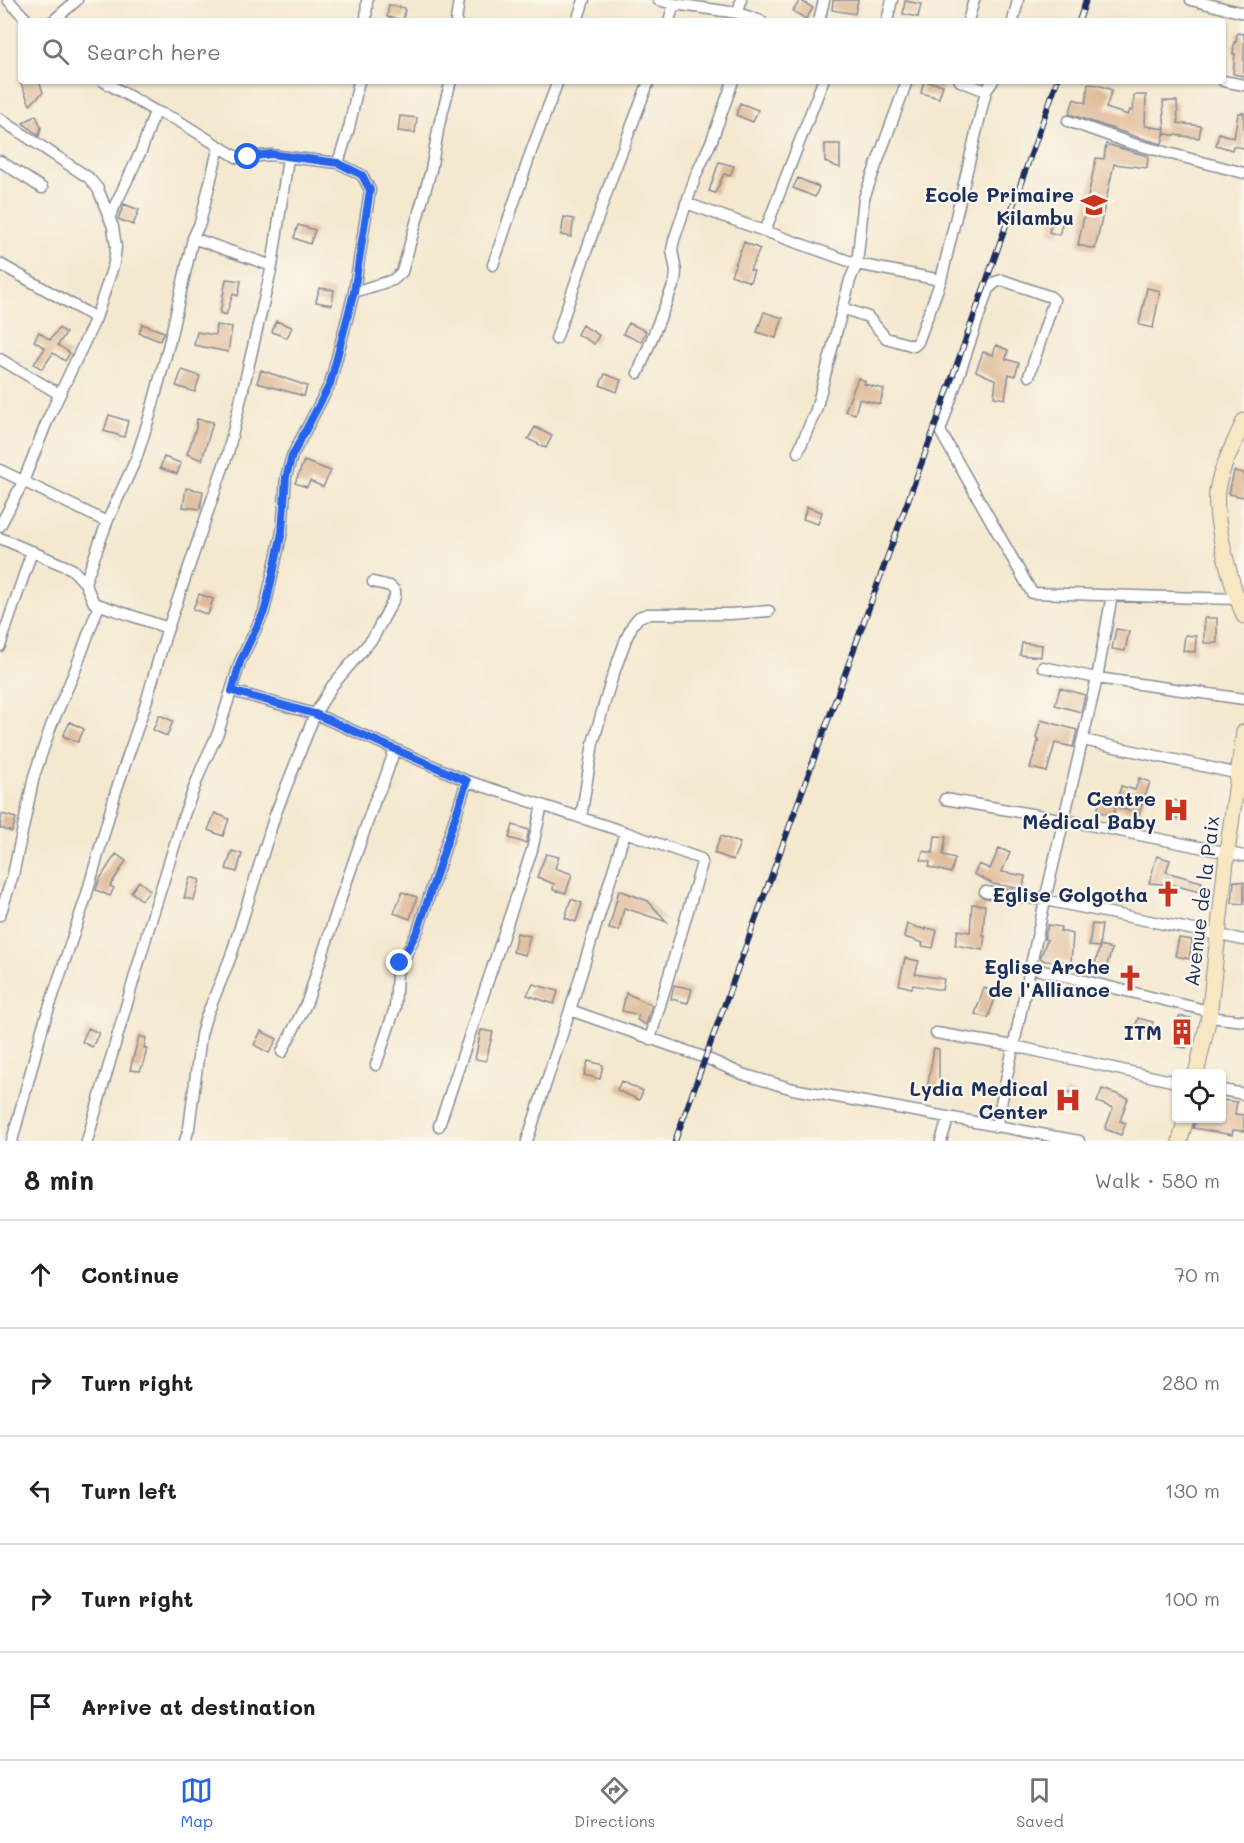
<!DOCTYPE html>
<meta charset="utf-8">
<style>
:root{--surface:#fff;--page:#f6f6f6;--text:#202124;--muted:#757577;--line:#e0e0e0;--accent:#2563eb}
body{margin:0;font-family:Mali,sans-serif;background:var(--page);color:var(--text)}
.controls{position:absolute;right:18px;bottom:18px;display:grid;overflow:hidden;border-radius:6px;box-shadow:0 2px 4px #0004}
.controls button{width:54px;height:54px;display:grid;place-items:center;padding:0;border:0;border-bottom:2px solid var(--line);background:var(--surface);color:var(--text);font:30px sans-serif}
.stop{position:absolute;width:18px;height:18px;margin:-14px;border:4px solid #2563eb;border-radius:50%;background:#fff}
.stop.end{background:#2563eb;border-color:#fff;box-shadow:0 2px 6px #0008}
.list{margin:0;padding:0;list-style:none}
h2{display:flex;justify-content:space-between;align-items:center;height:78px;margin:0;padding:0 24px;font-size:26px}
h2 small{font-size:20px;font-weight:400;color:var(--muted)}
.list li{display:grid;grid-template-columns:39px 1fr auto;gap:18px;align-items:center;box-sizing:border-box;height:108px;padding:0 24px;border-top:2px solid var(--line)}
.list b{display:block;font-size:22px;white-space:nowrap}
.list em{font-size:20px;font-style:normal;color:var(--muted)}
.icon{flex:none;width:33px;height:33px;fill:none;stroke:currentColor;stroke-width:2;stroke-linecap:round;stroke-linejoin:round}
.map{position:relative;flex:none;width:1244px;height:1141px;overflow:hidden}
.search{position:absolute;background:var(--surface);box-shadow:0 2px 4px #0004;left:18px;right:18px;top:18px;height:66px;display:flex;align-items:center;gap:15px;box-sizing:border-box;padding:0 21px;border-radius:6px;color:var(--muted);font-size:22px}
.sheet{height:618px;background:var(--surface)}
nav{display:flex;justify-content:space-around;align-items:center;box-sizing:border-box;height:84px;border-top:2px solid var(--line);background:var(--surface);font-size:16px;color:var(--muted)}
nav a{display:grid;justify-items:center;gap:3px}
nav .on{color:var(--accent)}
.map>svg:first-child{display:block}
</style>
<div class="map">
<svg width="1244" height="1141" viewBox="0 0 1244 1141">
<rect width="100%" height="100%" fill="#fbf7ec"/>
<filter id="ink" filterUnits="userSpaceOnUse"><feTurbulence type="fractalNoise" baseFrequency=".0167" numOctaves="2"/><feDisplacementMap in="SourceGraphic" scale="12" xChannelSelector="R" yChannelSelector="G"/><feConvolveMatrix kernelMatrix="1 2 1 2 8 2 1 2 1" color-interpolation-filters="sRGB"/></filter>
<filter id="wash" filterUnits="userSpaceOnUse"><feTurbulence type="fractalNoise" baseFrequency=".008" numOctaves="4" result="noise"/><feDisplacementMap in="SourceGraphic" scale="24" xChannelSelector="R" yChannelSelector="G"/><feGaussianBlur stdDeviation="1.35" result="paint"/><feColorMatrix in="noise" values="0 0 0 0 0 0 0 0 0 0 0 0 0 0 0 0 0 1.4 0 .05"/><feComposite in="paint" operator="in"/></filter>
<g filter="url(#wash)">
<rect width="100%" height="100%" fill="#f4e8cf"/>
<g id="blocks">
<path fill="#e0bb9a" d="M800 0 813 8 806 19 793 11Z
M833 0H858L855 14 832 10Z
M905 1 921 4 918 17 903 14Z
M389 5 405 8 403 20 387 17Z
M1237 33 1244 34V76L1233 74 1235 54H1233L1234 42H1236Z
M20 81H39L43 92 30 105Z
M924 81 943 85 939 98 921 93Z
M1088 84 1098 85 1112 90 1106 108 1128 115 1130 110 1133 111 1134 95H1146L1145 126 1165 129 1162 144 1134 136 1069 114 1074 99 1086 103Z
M1163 101H1177L1178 123 1201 126 1199 138 1165 134Z
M740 103 758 110 753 122 736 115Z
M1238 113H1244V148L1233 146 1232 150 1216 145 1219 133 1234 138Z
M36 115 41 127 39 136 23 123Z
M400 116 417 118 415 133 398 131Z
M825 144H840V168L825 162Z
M1106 144 1148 156 1147 168 1114 164 1095 249 1078 245 1096 158 1104 159Z
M719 162 734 166 730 176 724 174 715 193 709 191Z
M798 178 819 187 815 197 793 188Z
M124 204 139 210 133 225 118 219Z
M1054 212 1065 214 1059 235 1049 232Z
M564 217 574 219 571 237 561 235Z
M298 225 315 230 310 244 294 238Z
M744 242 760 249 750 270 754 271 750 282 731 275Z
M226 279 241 281 238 296 233 294 226 315 220 313Z
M319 288 334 290 332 305 316 302Z
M1147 288 1160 291 1153 328 1139 325Z
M764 312 783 318 776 338 757 332Z
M276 321 292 327 287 338 272 332Z
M629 323 646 331 641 342 623 334Z
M142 324 164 332 160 341 139 333Z
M216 325 232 327 228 352 194 345 197 332 215 335Z
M582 325 599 335 594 344 577 334Z
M59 328 66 333 58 345 70 353 65 361 53 353 42 369 34 364 45 348 34 341 39 332 50 340Z
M996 345 1008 350 1006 359 1019 363 1015 376 1009 374 1005 399 994 397 996 380 976 371 983 352 993 355Z
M182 370 200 376 195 392 176 386Z
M261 370 307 386 304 396 257 383Z
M605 374 621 380 617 392 600 385Z
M858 378 865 381 864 384 884 389 880 404 859 399 855 414 845 411Z
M109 415 128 421 124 437 104 431Z
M197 419 213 422 202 460 187 454 196 428Z
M535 427 552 436 546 448 528 439Z
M164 457 181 463 177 474 160 468Z
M304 461 331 471 323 487 310 481 307 487 295 483Z
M1234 471 1244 473V497L1229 494Z
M186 488 203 491 200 509 183 507Z
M807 507 822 512 818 524 803 519Z
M199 594 213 599 208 615 193 609Z
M1204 618H1217V643H1204Z
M1116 629 1129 631 1125 651 1112 649Z
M1185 635 1196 636 1195 652 1183 651Z
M1022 643 1042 645 1041 657 1020 655Z
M1060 688 1085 695 1081 712 1055 705Z
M159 715 173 721 167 736 153 730Z
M1041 720 1077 730 1073 747 1055 743 1047 772 1030 768 1039 739 1036 738Z
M70 722 84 729 78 742 63 736Z
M1139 778 1150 782 1139 814 1116 807V805L1113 816 1097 811 1101 798 1117 803 1121 786 1135 790Z
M1171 799 1186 804 1181 820 1166 816Z
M215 813 229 819 223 836 208 830Z
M2 814 16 818 12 832 0 828Z
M513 825 529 830 526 843 509 838Z
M721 836 740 843 733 860 714 853Z
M935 836 946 837 943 855 955 858 951 873 929 867 930 862 921 860 923 851 933 853Z
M999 848 1010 853 1002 872 1025 876 1023 889 993 884 974 874 979 864 990 869Z
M232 851 242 854 237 872 226 869Z
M116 854 126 861 110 886 114 888 110 896 96 890 99 880Z
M546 854 559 857 555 868 572 874 566 893 553 890 554 884 537 877Z
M1157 856 1170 860 1166 872 1202 882 1200 892 1174 885 1149 883Z
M190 877 200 880 194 900 184 898Z
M139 881 150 890 142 900 131 892Z
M1234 881 1244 882V904L1232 903Z
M619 890 648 901 667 922 624 908 619 931 609 929Z
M402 892 417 897 410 919 394 913Z
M571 899 582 903 576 922 565 918Z
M972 904 985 905 983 935H985L983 950 955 945 958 930 970 932Z
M907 924 926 930V928L937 930 933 948 922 946 923 943 904 937Z
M1092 924 1102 925 1099 947 1089 946Z
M1048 925 1061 927 1060 931 1073 934 1071 962 1045 961 1040 958 1047 940 1044 939Z
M517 933 530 936 525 955 513 952Z
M1179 938 1192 940 1189 959 1175 956Z
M1100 946 1112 949 1105 971 1094 968Z
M905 958 919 961 915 974 944 979 942 990 913 985 912 988 899 985Z
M533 984 558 991 554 1004 527 995Z
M674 985 692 989 688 1003 671 999Z
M984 988 997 993 988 1018 975 1014Z
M626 993 652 1005 646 1025 637 1020 639 1015 622 1011Z
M1179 1016 1191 1018 1186 1048 1174 1046Z
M1138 1018 1153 1022 1150 1033 1135 1029Z
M88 1028 99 1033 92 1047 82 1042Z
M481 1030 493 1032 486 1061 475 1059Z
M261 1031 277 1039 269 1053 254 1045Z
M139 1036 146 1038 144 1048 147 1049 143 1064 140 1071 130 1070Z
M934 1048 939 1049V1090L927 1089Z
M588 1061 603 1065 600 1079 584 1075Z
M621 1081 643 1091 639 1100 617 1090Z
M1102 1089 1128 1098 1120 1121 1126 1123 1121 1135 1105 1129 1113 1108 1097 1102Z
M1064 1091 1075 1093 1072 1108 1061 1106Z
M1221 1100 1237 1102 1235 1114 1244 1115V1131L1233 1130 1232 1135 1193 1128 1196 1119H1221Z"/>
</g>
</g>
<g filter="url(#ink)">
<use href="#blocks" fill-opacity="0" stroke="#888c96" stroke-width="1.5"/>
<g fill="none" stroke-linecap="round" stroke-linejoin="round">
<g stroke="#888c96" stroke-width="13">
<path id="street" d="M8 0 28 21
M658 0 674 4 738 13 761 21
M1191 0 1244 13
M738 13 741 0
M53 21 77 0
M366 21 367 0
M456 21 459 0
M577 21 584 0
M669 21 674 4
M819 21 824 0
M887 21 892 0
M968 21 974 0
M1013 21 1018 0
M960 81 986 91
M1223 81 1244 85
M0 119 89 178 98 189 113 227 116 247 114 263 96 318 48 419 23 482 0 526
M1068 121 1130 143 1244 173
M0 161 42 188
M338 163 349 128 359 81
M686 203 857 264 941 280
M110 216 142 149 155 111
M765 231 823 81
M193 238 200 223 219 146
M0 264 96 318
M493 265 532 149 558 81
M354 292 393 280 402 272 431 170 439 125 451 81
M842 308 868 317 886 338 914 346 918 342 941 280 986 91 993 81
M556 339 612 177 649 81
M0 359 59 394
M638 373 675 281 676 271 672 250 674 240 696 175 712 140 733 81
M1029 376 1054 300 1051 297 1002 280 996 282 988 289 940 431 1032 593 1237 599
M798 452 816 410 850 280 857 264 864 198 907 81
M0 470 107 522
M0 538 72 569 85 583 94 603 168 628
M85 583 107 522 136 459 150 415 169 344 193 238 272 266
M0 646 32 551
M1043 667 1097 678 1244 699
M232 691 315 714 467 781 625 832 701 859 702 863 650 1039
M1083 740 1244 775
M945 799 1065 820 1244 856
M581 818 593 743 611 681 626 639 633 624 639 617 647 614H731L769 611
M985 892 1045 900 1244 940
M0 915 13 875 34 776 51 726 74 673 99 605
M1031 968 1209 1011
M570 1010 706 1058 742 1074 793 1089 1079 1141
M1209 1017 1244 1021
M936 1033 1014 1046 1176 1082
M282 1052 307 1002 342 895 375 800 384 781 395 749
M376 1065 395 1008 397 973 418 930 467 781
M1222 1090 1244 1094
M439 1126 532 850 542 805
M996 1127 1045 900 1097 678 1112 595
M12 1141 43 1026 86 897 116 791 145 706 165 637 228 453 272 266 288 158
M87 1141 149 927 184 815 202 767 218 733 240 662 264 612 282 532 286 477 292 456 330 384 354 292 370 190 362 175 338 163 271 155 238 158 177 120 155 111 103 81
M185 1141 189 1128 201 1035 205 1020 231 956 275 815 315 714 332 686 373 638 395 597V591L390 586 373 582
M527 1141 570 1010 625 832
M941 1141 948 1119"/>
</g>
<g stroke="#888c96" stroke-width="17">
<path id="secondary" d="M1244 421C1235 442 1223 463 1218 485 1211 515 1232 587 1244 616
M1196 1074 1209 1017 1227 853 1244 732
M1180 1141 1186 1118"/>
</g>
<use href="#street" stroke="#fff" stroke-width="10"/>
<use href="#secondary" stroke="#f8e7c3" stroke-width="15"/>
<g stroke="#1b2f5e" stroke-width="6">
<path id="rail" d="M1079 21 1086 0
M675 1141 934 429 1057 81"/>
</g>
<use href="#rail" stroke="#fbf7ec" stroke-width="4" stroke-dasharray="11" stroke-linecap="butt"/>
</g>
</g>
<g fill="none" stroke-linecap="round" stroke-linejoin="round" filter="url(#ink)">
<path stroke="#2563eb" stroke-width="8" d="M248 157 271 154 338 163 362 175 370 190 354 292 330 384 292 456 286 477 282 532 267 601 264 612 240 662 232 691 315 714 467 781 418 930 400 963"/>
</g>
<defs>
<g id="school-bare" transform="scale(2.07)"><path d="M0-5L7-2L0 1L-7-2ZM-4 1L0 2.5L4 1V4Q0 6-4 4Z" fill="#c8321e" stroke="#fbf7ec" stroke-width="2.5" paint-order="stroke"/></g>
<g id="hospital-bare" transform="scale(2.07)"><path d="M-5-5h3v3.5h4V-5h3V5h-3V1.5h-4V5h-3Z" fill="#c8321e" stroke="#fbf7ec" stroke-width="2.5" paint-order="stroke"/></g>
<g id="church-bare" transform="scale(2.07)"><path d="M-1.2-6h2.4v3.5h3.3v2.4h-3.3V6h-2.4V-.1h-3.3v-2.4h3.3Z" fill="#c8321e" stroke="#fbf7ec" stroke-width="2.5" paint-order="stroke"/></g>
<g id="building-bare" transform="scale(2.07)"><path d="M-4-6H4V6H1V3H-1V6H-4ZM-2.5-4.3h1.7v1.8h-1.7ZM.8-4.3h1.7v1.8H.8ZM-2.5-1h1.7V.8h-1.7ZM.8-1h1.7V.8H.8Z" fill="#c8321e" stroke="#fbf7ec" stroke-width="2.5" paint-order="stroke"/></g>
</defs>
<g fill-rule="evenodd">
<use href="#school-bare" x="1094" y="205"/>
<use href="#hospital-bare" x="1176" y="810"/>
<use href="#church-bare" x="1168" y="894"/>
<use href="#church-bare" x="1130" y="978"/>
<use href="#building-bare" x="1182" y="1032"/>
<use href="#hospital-bare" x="1068" y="1100"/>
</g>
<g text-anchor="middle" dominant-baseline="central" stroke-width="4.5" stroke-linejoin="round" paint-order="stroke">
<g font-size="20" font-weight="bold" fill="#1b2f5e" stroke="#fbf7ec" text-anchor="end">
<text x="1074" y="194">Ecole Primaire<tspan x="1074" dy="23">Kilambu</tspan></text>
<text x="1156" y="798">Centre<tspan x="1156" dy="23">Médical Baby</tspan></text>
<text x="1148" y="894">Eglise Golgotha</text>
<text x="1110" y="966">Eglise Arche<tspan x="1110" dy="23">de l'Alliance</tspan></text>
<text x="1162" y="1032">ITM</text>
<text x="1048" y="1088">Lydia Medical<tspan x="1048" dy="23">Center</tspan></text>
</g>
<g font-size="20" fill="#1b2f5e" stroke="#fbf7ec">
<text transform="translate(1201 901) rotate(-83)">Avenue de la Paix</text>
</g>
</g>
</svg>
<div class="controls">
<button><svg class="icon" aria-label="locate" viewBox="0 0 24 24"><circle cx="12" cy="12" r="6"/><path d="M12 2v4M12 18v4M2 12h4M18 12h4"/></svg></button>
</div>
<div class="stop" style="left:248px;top:157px"></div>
<div class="stop end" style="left:400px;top:963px"></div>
<div class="search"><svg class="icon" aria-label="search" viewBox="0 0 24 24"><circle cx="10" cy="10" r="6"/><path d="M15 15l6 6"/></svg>Search here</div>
</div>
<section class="sheet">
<h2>8 min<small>Walk · 580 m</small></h2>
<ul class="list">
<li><svg class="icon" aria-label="ahead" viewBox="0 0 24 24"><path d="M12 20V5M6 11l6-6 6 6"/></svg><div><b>Continue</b></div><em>70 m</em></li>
<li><svg class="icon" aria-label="right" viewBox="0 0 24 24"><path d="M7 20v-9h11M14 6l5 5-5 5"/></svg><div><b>Turn right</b></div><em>280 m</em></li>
<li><svg class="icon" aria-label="left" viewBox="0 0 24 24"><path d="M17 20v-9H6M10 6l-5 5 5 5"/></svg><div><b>Turn left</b></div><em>130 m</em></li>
<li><svg class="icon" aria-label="right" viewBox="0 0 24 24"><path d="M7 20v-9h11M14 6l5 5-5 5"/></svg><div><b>Turn right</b></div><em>100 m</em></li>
<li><svg class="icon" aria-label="arrive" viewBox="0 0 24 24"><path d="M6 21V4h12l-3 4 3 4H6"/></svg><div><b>Arrive at destination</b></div></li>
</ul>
</section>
<nav>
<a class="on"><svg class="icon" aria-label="map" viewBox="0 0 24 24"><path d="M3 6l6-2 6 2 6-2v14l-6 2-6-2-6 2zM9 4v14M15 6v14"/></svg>Map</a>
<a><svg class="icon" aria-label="directions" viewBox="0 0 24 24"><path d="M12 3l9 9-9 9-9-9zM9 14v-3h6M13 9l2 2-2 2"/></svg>Directions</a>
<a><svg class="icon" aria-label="saved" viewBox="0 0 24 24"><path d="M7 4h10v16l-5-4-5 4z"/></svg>Saved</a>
</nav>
